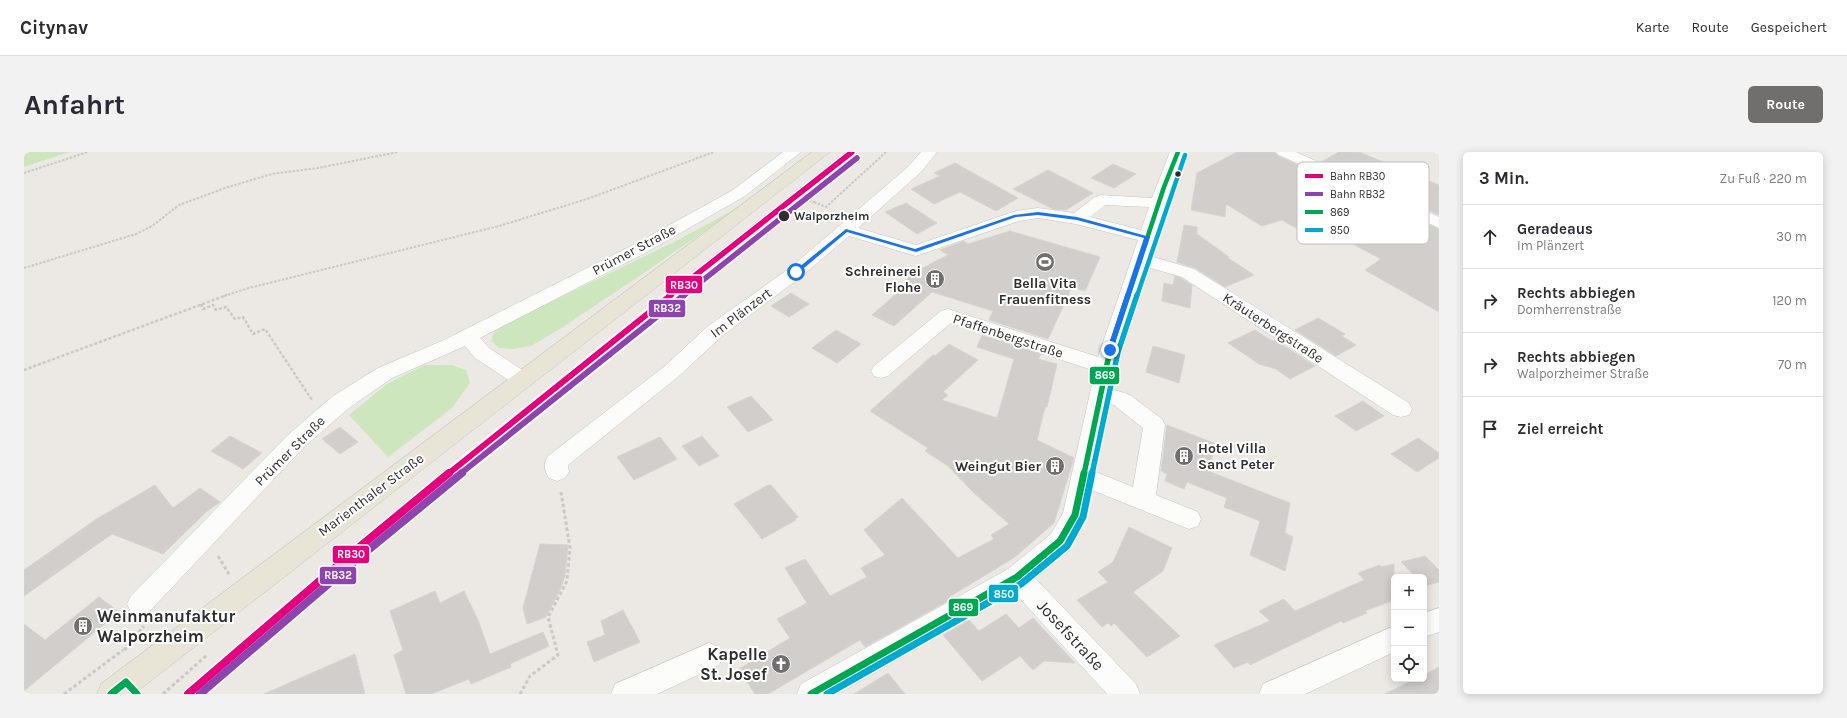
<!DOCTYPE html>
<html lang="de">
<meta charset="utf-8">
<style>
:root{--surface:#fff;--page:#f2f2f3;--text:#2b2b33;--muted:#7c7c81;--line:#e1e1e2;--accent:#706f6e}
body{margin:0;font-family:Karla,sans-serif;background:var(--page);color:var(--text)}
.controls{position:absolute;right:12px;bottom:12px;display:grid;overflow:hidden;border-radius:6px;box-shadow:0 2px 10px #0003}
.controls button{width:36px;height:36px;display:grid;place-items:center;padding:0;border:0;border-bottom:1px solid var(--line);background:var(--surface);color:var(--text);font:20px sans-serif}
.stop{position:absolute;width:12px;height:12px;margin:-9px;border:3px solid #1a73e8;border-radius:50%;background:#fff}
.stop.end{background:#1a73e8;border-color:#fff;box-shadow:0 1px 4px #0008}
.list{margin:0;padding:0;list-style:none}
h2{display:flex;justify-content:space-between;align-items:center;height:52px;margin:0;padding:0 16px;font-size:17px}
h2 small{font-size:13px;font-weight:400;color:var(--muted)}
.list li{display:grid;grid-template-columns:26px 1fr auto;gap:12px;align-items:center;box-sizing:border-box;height:64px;padding:0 16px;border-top:1px solid var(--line)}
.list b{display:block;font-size:15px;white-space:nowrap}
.list p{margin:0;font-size:13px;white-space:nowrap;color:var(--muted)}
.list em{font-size:13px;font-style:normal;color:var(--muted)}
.icon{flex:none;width:22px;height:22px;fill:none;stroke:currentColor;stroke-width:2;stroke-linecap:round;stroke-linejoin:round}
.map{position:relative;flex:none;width:1415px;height:542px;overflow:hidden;border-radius:6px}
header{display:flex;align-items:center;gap:24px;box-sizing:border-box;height:56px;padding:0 20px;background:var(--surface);border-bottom:1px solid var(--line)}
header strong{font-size:19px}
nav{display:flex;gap:22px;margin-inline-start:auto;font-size:14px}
.intro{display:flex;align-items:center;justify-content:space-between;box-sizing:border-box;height:96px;padding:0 24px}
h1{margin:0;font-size:28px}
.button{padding:10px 18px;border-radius:6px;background:var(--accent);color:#fff;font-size:14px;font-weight:700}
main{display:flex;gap:24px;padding:0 24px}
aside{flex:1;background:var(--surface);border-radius:6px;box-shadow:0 2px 10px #0003}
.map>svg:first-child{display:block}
</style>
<header>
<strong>Citynav</strong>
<nav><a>Karte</a><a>Route</a><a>Gespeichert</a></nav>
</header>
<div class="intro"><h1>Anfahrt</h1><a class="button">Route</a></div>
<main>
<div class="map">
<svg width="1415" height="542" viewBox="0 0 1415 542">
<rect width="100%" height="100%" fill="#ece8e4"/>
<path fill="#cee6be" d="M0 0H46L0 15Z
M713 56 688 74 611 127 539 175 507 194 489 197 475 196 467 189 470 180 478 174 654 88Z
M400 213H428L442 218 446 231 428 256 364 305 325 263 363 232Z"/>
<path fill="#d1cecb" stroke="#d7d4d0" d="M1213 0H1250L1254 4 1415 77V160L1341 118 1357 107 1314 84 1298 91 1258 68 1238 74 1202 52 1201 65 1167 58 1173 21Z
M1315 0H1335L1415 33V63L1297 10Z
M931 11 994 46 972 59 936 40 910 52 887 37 916 24 910 21Z
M1089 12 1112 22 1090 36 1067 26Z
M1024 18 1069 41 1042 58 1029 57 989 37Z
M882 51 913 71 893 82 861 60Z
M1160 73 1173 75V82L1205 105 1204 106 1230 123 1201 135 1171 116 1153 110Z
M986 79 1076 105 1061 139 1048 135 1024 187 965 168 969 159 908 140 870 174 848 163 872 142 887 122 924 103 916 98 940 89 944 92Z
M1151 124 1157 126 1168 133 1166 156 1138 149 1140 131 1149 133Z
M767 141 785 152 765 165 747 154Z
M1294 166 1321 182 1318 184 1332 193 1312 204 1271 178Z
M812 178 837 192 813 211 788 196Z
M1231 178 1248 189 1251 188 1291 214 1266 227 1252 217 1235 212 1204 191Z
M958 183 1017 202 1014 207 1033 212 1023 255H1021L1013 288 1050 306 1030 371 991 405 925 445 927 447 841 495 836 488 744 542H731L715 517 766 486 753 467 783 451 761 416 781 407 806 444 843 425 837 416 861 403 840 378 878 346 934 406 970 387 967 383 985 372 950 341 924 314 901 299 904 296 846 259 909 203 911 204 925 192 954 208 919 240 924 243 918 248 973 266 990 207 953 195Z
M1129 194 1161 203 1155 231 1122 220Z
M727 244 749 268 724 280 703 255Z
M1339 249 1360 264 1332 279 1311 264Z
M1143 273 1192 292 1184 319 1266 351 1261 381 1269 385 1261 419 1226 403 1236 369 1200 355 1203 346 1163 330 1160 337 1141 329 1143 322 1137 319Z
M316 275 334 290 316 302 298 287Z
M206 284 238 301 219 317 187 299Z
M678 284 695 304 675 314 658 294Z
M636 285 653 307 610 328 593 305Z
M1394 286 1415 301V306L1393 320 1367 302Z
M131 333 149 356 176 336 196 350 182 360 139 402 88 382 0 444V418L71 368Z
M744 333H747L774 365 771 367 772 368 738 387 710 352Z
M1105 375 1148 396 1139 419 1109 440 1156 484 1123 505 1090 471 1087 474 1084 471 1078 475 1053 448 1084 430 1074 420 1089 410Z
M516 392 544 393 541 423 537 436 522 465 503 472 499 456Z
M1401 404 1415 418V430L1401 434 1400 425H1392L1377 410Z
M1370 412V448L1341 459 1343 461 1319 471 1317 469 1226 513 1224 510 1210 516 1190 493 1246 469 1235 459 1260 447 1271 459 1340 428 1334 421 1356 413 1357 415Z
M411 439 416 451 440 439 454 468 466 502 519 480 525 494 486 512 487 515 447 532 445 527 407 542H382L370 503 379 498 366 459Z
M75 445 95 460 0 539V472L21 488Z
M599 458 616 490 570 510 563 490 581 483 577 469Z
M982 462 995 476 1009 466 1051 511 1020 509 1009 518 996 504 958 529 919 483 945 468 955 479Z
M331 502 341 542H240Z
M1415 515V542H1361L1391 527H1400V523Z
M864 521 881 542H830Z"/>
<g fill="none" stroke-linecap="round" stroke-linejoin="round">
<g stroke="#c5c4c5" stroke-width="1">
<path id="minor" d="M759 0H777L721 44 623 100 456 186 465 196 506 223 509 228 506 233 499 235 492 233 451 206 441 194 368 226 325 256 280 295 125 460 116 464 107 460 103 452 107 444 264 283 309 244 354 216 420 188 611 92 709 38Z
M897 0H913L897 20 834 76 892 93 992 59 1014 56 1050 61 1071 45 1077 43 1128 46 1146 0H1162L1148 35 1126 104 1170 117 1385 251 1388 257 1385 263 1377 265 1369 263 1158 125 1123 115 1096 198 1088 237 1106 243 1138 267 1141 273 1132 343 1174 360 1177 367 1174 374 1165 377 1068 338 1063 363 1045 396 1011 426 1112 532 1116 542H1083L990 440 814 542H773L777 532 984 417 1027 382 1039 361 1071 219 927 171 864 224 857 226 850 224 847 219 850 214 917 159 924 157 1074 205 1114 88 1052 72 1014 66 995 69 892 104 825 84 778 124 698 184 655 224 544 313 545 320 541 326 533 329 525 326C520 318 519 312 524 304L641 214 684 174 766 116 885 14ZM1081 53 1125 55 1117 78 1066 65ZM1085 252 1090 253 1119 276 1109 335 1072 320Z
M1252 0H1272L1415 65V76L1255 3Z
M1415 456V480L1400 485V461Z
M1370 474V500L1281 542H1235L1239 532Z
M685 491 695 495 699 504 695 513 633 542H587L591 532Z"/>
</g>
<g stroke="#c6c5c4" stroke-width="1">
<path id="major" d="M788 0H806L110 542H73L77 532Z"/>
</g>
<path stroke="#c9c9c8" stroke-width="2" stroke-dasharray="2.5 1.5" stroke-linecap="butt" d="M0 21 64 0
M777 46 790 50 788 52
M790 50 802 55 862 0
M0 116 112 82 128 74 155 53 204 35 248 22 294 16 374 0
M200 144 225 136 475 74 563 47 690 0"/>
<path stroke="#c9c9c8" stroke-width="2.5" stroke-dasharray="3 2" stroke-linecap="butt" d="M177 152 179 157 189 153 192 158 202 155 211 167 219 165 229 182 241 177 288 248
M0 218 203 143"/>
<path stroke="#c9c9c8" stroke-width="3" stroke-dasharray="3.5 2.5" stroke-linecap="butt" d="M194 404 205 422
M103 496 101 497 120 474
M40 542 99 498
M139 542 183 503
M496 542 506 524 534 503 524 465 543 429 546 396 537 340"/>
<use href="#minor" fill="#fcfcfb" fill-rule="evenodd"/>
<use href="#major" fill="#e8e4d6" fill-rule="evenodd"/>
<g stroke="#fff" stroke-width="7">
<path id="bus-1-far2" d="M1104 144 1140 35 1154 0"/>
</g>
<g stroke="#fff" stroke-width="8">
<path id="bus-1-far1" d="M1060 322 1086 198 1104 143"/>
</g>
<g stroke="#fff" stroke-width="10">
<path id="bus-1" d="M87 542 102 530 113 542
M787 542 993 425 1036 389 1051 363 1060 321"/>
</g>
<g stroke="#fff" stroke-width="7">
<path id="bus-2-far2" d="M1113 144 1161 3"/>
</g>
<g stroke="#fff" stroke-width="8">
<path id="bus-2-far1" d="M1068 322 1094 200 1113 143"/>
</g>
<g stroke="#fff" stroke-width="10">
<path id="bus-2" d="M803 542 997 432 1043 394 1059 365 1068 321"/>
</g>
<use href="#bus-1-far2" stroke="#00a651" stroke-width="4.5"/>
<use href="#bus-1-far1" stroke="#00a651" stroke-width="5.5"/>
<use href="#bus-1" stroke="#00a651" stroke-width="7"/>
<use href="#bus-2-far2" stroke="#00a9ce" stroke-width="4.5"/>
<use href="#bus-2-far1" stroke="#00a9ce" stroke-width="5.5"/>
<use href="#bus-2" stroke="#00a9ce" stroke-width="7"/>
<g stroke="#fff" stroke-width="8">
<path id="rail-1-far2" d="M645 144 828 0"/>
</g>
<g stroke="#fff" stroke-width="10">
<path id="rail-1-far1" d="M424 322 647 143"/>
</g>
<g stroke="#fff" stroke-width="11">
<path id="rail-1" d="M164 542 327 402 425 321"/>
</g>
<g stroke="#fff" stroke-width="8">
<path id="rail-2-far2" d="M659 144 833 6"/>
</g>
<g stroke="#fff" stroke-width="10">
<path id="rail-2-far1" d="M436 322 660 143"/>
</g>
<g stroke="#fff" stroke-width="11">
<path id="rail-2" d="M176 542 337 404 438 321"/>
</g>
<use href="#rail-1-far2" stroke="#e5007d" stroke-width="5.5"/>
<use href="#rail-1-far1" stroke="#e5007d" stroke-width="6"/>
<use href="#rail-1" stroke="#e5007d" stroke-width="8"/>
<use href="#rail-2-far2" stroke="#8e44ad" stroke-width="5.5"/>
<use href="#rail-2-far1" stroke="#8e44ad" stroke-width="6"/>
<use href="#rail-2" stroke="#8e44ad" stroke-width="8"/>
</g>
<path fill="#1a73e8" d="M1014 60 1053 65 1126 85 1088 200 1083 198 1120 86 1053 68 1014 63 992 65 892 100 823 80 774 121 769 120 822 77 891 97 990 63Z"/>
<defs>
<g id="stadium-disc" transform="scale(1)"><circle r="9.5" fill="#706f6e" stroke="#fff"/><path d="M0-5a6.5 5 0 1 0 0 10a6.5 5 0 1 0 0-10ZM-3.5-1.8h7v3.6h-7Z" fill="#fff"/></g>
<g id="building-disc" transform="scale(1)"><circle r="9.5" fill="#706f6e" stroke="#fff"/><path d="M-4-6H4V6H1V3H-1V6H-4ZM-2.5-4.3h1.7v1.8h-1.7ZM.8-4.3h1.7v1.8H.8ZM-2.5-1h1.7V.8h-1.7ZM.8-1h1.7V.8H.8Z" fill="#fff"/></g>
<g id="church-disc" transform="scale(1)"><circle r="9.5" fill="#706f6e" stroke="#fff"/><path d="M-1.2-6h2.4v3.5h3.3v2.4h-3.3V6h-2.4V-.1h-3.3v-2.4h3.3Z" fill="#fff"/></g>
</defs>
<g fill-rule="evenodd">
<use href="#stadium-disc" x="1021" y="110"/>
<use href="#building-disc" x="911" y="127"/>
<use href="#building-disc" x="1160" y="304"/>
<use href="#building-disc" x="1031" y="314"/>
<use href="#building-disc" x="59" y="474"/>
<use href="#church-disc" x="757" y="512"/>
</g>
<g fill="#2e2e2e" stroke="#fff" stroke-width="1.5">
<circle cx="1154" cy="22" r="3.5"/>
<circle cx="760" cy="64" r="6"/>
</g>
<g text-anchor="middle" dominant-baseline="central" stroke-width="4" stroke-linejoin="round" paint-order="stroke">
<g font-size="12" font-weight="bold" fill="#2e2e2e" stroke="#fff" text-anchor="start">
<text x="770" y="64">Walporzheim</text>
</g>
<g font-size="14" fill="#2e2e2e" stroke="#fff">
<text transform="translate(610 98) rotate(-28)">Prümer Straße</text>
<text transform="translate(717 161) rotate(-37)">Im Plänzert</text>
<text transform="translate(1249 176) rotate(33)">Kräuterbergstraße</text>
<text transform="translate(984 184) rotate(18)">Pfaffenbergstraße</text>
<text transform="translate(266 299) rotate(-45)">Prümer Straße</text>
<text transform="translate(347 343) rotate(-37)">Marienthaler Straße</text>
</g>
<g font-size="14" font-weight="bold" fill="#2e2e2e" stroke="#fff" text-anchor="end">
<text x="897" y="119">Schreinerei<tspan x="897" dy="16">Flohe</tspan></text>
<text x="1021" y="131" text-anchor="middle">Bella Vita<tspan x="1021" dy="16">Frauenfitness</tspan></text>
<text x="1174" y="296" text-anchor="start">Hotel Villa<tspan x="1174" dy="16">Sanct Peter</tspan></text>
<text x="1017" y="314">Weingut Bier</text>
</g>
<g font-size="17" font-weight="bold" fill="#2e2e2e" stroke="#fff" text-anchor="start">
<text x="73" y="464">Weinmanufaktur<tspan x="73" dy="20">Walporzheim</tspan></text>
<text x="743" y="502" text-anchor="end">Kapelle<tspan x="743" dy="20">St. Josef</tspan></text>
</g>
<g font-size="17" fill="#2e2e2e" stroke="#fff">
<text transform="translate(1047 483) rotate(47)">Josefstraße</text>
</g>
</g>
<rect x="1273" y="10" width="132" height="82" rx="6" fill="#fff" stroke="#c0c0c0" stroke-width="1"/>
<rect x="1281" y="22" width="18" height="4" fill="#e5007d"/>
<rect x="1281" y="40" width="18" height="4" fill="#8e44ad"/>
<rect x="1281" y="58" width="18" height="4" fill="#00a651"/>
<rect x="1281" y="76" width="18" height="4" fill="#00a9ce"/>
<g font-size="11" fill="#2e2e2e">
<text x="1306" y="28">Bahn RB30</text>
<text x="1306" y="46">Bahn RB32</text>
<text x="1306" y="64">869</text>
<text x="1306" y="82">850</text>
</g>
<g stroke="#fff" stroke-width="1.5">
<rect x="641" y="123" width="38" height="19" rx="4" fill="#e5007d"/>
<rect x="624" y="147" width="38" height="19" rx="4" fill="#8e44ad"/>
<rect x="1065" y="214" width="31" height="19" rx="4" fill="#00a651"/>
<rect x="308" y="393" width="38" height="19" rx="4" fill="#e5007d"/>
<rect x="295" y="414" width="38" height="19" rx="4" fill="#8e44ad"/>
<rect x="964" y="432" width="31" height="19" rx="4" fill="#00a9ce"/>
<rect x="924" y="446" width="31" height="19" rx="4" fill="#00a651"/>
</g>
<g font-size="11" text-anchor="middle" font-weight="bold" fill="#fff">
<text x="660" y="137">RB30</text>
<text x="643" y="160">RB32</text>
<text x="1081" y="227">869</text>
<text x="327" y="406">RB30</text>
<text x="314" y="427">RB32</text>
<text x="980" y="446">850</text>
<text x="939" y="459">869</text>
</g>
</svg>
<div class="controls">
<button>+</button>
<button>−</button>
<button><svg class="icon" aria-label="locate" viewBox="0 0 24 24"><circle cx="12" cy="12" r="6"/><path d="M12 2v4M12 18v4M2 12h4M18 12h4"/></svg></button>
</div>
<div class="stop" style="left:772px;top:120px"></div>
<div class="stop end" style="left:1086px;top:198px"></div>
</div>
<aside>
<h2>3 Min.<small>Zu Fuß · 220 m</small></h2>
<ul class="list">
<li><svg class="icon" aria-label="ahead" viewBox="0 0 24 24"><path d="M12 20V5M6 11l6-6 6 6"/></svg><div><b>Geradeaus</b><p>Im Plänzert</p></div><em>30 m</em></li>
<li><svg class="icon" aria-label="right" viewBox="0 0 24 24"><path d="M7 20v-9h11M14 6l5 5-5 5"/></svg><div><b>Rechts abbiegen</b><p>Domherrenstraße</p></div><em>120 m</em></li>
<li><svg class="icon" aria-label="right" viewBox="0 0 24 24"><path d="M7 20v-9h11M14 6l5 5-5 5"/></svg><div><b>Rechts abbiegen</b><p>Walporzheimer Straße</p></div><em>70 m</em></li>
<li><svg class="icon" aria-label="arrive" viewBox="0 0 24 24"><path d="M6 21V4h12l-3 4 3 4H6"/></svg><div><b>Ziel erreicht</b></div></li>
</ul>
</aside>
</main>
